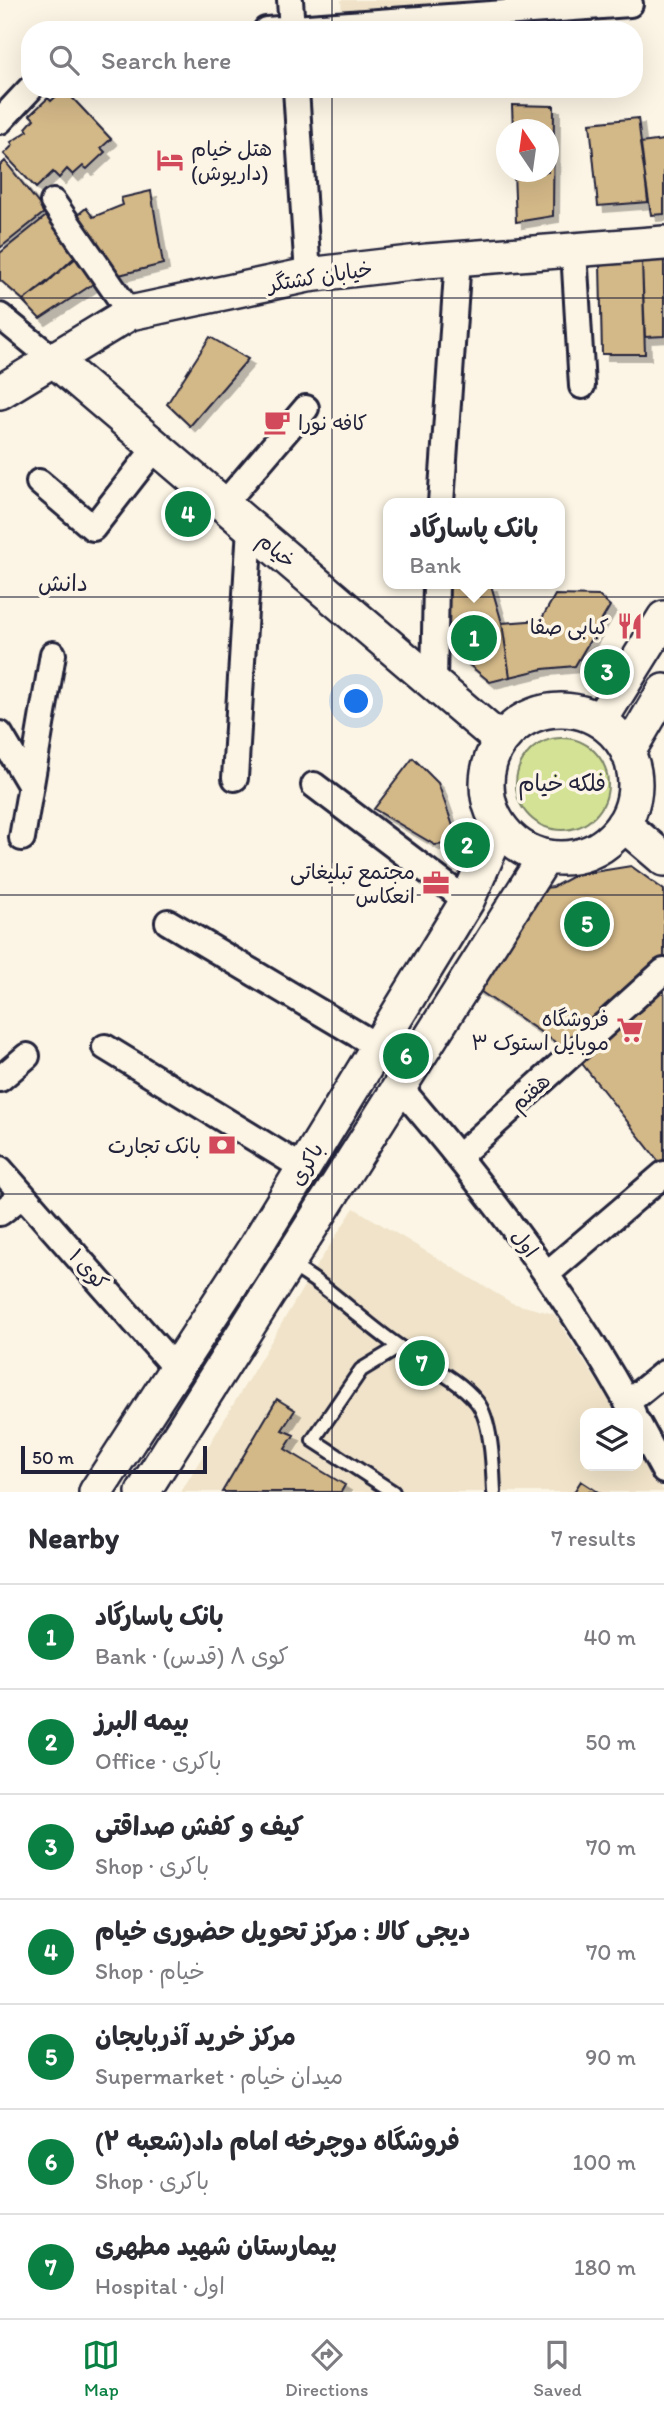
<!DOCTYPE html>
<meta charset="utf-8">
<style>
:root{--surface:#fff;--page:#f7f7f7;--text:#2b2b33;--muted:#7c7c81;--line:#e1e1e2;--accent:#0b8043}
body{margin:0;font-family:Itim,"Playpen Sans Arabic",sans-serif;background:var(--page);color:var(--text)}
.controls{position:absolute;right:21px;bottom:21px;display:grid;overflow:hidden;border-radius:14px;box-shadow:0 7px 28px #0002}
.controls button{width:63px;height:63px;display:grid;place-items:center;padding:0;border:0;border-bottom:2px solid var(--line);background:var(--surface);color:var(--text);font:35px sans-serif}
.compass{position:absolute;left:496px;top:119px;width:63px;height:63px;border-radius:50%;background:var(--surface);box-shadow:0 7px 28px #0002;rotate:347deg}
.scale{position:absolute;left:21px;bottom:18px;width:186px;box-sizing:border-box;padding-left:7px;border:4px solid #22223b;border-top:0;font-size:19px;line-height:24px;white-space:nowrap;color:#22223b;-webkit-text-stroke:5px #fcf5e5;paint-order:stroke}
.you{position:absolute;left:357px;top:702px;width:24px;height:24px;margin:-18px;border:5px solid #fff;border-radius:50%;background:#1a73e8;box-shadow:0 0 0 10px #1a73e833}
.badge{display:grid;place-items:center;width:46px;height:46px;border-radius:50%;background:var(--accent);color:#fff;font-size:23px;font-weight:700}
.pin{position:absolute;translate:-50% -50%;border:4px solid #fff;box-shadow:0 2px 7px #0006}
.popup{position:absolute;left:383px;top:498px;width:182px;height:91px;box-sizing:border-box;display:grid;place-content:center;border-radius:14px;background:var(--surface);filter:drop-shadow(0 2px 5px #0005);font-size:23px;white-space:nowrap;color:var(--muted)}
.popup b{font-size:26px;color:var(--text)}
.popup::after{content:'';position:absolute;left:50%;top:100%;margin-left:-14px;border:14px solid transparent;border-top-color:var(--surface)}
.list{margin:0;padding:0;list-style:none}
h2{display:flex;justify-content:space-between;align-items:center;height:91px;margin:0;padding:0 28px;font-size:30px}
h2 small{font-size:23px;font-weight:400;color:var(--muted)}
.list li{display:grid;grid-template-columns:46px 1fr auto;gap:21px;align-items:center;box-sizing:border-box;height:105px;padding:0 28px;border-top:2px solid var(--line)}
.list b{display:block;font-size:26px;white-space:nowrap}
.list p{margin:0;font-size:23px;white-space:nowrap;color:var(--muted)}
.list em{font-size:23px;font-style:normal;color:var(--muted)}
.icon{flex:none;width:38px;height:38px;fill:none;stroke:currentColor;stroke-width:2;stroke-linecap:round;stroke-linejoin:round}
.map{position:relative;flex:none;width:664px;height:1492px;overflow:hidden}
.search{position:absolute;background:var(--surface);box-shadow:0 7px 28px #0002;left:21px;right:21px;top:21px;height:77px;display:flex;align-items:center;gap:18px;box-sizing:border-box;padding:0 24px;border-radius:28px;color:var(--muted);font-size:26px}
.sheet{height:826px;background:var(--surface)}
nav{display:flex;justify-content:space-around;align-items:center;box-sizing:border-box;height:98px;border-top:2px solid var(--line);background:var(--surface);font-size:19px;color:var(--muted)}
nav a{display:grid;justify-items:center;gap:4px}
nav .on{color:var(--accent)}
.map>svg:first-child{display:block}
</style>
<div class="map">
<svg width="664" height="1492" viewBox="0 0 664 1492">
<defs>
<filter id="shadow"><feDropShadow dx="6" dy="6" stdDeviation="0" flood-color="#0004"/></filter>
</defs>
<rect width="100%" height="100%" fill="#fcf5e5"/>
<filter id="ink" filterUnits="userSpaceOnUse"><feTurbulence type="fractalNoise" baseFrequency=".0143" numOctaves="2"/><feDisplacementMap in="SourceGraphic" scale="14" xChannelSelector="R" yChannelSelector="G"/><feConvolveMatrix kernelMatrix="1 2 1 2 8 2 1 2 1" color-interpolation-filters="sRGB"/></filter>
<g filter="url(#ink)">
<path fill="#f0e3c9" d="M341 0H574L342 13Z
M354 1208 512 1303 554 1314 617 1413H585V1466H638V1447L664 1492H181L310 1276Z"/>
<path fill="#d3e295" stroke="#7a8268" stroke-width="2" d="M516 784a46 46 0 1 1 92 0a46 46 0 1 1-92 0Z"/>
<path fill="#d3b888" stroke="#22223b" stroke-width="2" filter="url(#shadow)" d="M64 89 111 139 101 148 105 152 87 169 83 166 73 175 67 169 59 178 53 172 36 188 4 154 13 145 11 142 28 131 26 128 34 119 30 115 48 98 51 101Z
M512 105 554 106 553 216 516 222 514 172H548V130H513Z
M638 118 648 202 598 206 590 123Z
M664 140V214L651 215 640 143Z
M5 161 45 212 0 248V166Z
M151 191 163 264 115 276 74 218 86 208 93 217 123 205 121 198Z
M50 213 79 253 45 285 23 300 0 280V253Z
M81 254 99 280 40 319 23 301Z
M664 260V336L645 337 642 261Z
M642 261 645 354H602L600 264Z
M210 337 248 359 190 426 167 404Z
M491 585 502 623 510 677 490 682 439 640V586Z
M555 595 599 596 610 606 575 666 543 669 510 677 502 623 541 620Z
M413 758 438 783 453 826 452 837 447 844 435 845 374 809Z
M631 866 664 890V959L564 1048 471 985 533 889 553 887 575 875Z
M664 986V1159L660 1163 576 1056Z
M277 1399 295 1410 282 1430 294 1435 285 1449 345 1485 341 1492H222Z
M581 1481 598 1492H574Z"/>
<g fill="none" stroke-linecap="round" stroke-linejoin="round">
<g stroke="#22223b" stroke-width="18">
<path id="lane" d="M290 1265C330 1287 361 1321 398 1346 424 1364 457 1377 477 1402 492 1421 493 1469 494 1492
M393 1492 313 1440 361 1370 399 1347"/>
</g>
<g stroke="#22223b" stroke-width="30">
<path id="street" d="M290 0 292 30
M266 30 630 4
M296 89 308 275
M0 121 30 89
M53 202 130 313
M574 251 582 386
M0 316 54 360
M39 482 93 528 156 447
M441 503 458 259
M224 504 306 408
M434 681 436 584
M0 734 29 783
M235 778 250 527
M314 785 467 901
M22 838 53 654
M168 922 377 1046
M105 1047 303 1168
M0 1079 27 1056
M398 1085C486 1188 568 1294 633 1413
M459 1156 664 971
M0 1169 177 1370
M0 1213 23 1195
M548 1273 664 1174
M627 1403 664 1373
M638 1423 664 1471"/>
</g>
<g stroke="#22223b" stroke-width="38">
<path id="secondary" d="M54 360 500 740
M0 392 130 313 308 275 427 261 664 243
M487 784a74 74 0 1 1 148 0a74 74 0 1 1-148 0Z
M600 721 664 618
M628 752 664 691
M623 824 664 859
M96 1492 256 1246 467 901 500 827
M143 1492 545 857"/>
</g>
<use href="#lane" stroke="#fcf5e5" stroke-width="12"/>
<use href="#street" stroke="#fcf5e5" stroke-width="24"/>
<use href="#secondary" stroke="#fcf5e5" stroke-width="33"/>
</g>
</g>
<path fill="none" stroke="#22223b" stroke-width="2" stroke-opacity="0.55" d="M332 0V30M332 89V1492M0 298H664M0 597H664M0 895H664M0 1194H664"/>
<defs>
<g id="hotel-bare" transform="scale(2.1)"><path d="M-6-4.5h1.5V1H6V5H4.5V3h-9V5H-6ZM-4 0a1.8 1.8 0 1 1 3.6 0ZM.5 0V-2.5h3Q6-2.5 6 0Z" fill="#d1495b" stroke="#fcf5e5" stroke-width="2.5" paint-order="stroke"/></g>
<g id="cafe-bare" transform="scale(2.1)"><path d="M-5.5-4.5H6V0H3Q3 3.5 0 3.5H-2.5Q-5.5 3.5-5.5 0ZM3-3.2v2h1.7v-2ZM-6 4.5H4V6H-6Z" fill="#d1495b" stroke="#fcf5e5" stroke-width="2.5" paint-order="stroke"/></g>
<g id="restaurant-bare" transform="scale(2.1)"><path d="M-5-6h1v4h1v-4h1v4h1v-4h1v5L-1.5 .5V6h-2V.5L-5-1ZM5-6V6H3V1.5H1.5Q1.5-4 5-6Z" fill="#d1495b" stroke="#fcf5e5" stroke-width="2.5" paint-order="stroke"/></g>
<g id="office-bare" transform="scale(2.1)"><path d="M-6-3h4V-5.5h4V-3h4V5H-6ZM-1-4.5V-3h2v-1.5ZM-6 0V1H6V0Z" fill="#d1495b" stroke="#fcf5e5" stroke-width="2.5" paint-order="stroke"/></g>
<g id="supermarket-bare" transform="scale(2.1)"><path d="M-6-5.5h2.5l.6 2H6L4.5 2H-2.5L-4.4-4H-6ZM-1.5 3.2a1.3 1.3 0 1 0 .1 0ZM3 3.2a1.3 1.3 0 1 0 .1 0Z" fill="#d1495b" stroke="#fcf5e5" stroke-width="2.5" paint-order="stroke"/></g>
<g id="bank-bare" transform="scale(2.1)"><path d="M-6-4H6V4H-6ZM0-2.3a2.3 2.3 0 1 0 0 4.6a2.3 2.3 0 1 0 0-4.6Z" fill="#d1495b" stroke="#fcf5e5" stroke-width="2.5" paint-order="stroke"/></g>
</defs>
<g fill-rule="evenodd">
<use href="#hotel-bare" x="170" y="160"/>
<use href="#cafe-bare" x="277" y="422"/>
<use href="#restaurant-bare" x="630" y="626"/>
<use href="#office-bare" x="436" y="883"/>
<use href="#supermarket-bare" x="630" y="1030"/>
<use href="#bank-bare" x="222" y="1145"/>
</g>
<g text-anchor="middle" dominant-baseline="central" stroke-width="7" stroke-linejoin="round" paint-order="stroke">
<g font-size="21" fill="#22223b" stroke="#fcf5e5" text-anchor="end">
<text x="191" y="148" text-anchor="start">هتل خیام<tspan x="191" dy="24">(داریوش)</tspan></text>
<text x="298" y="422" text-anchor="start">کافه نورا</text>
<text x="609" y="626">کبابی صفا</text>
<text x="415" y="871">مجتمع تبلیغاتی<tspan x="415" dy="24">انعکاس</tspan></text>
<text x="609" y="1018">فروشگاه<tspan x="609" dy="24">موبایل استوک ۳</tspan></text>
<text x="201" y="1145">بانک تجارت</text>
</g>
<g font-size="21" fill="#22223b" stroke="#fcf5e5">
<text transform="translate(320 276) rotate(-9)">خیابان کشتگر</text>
<text transform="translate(277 550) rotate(40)">خیام</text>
<text transform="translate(530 1092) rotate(-42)">هفتم</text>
<text transform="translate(306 1164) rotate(-59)">باکری</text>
<text transform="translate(525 1243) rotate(53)">اول</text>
<text transform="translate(89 1269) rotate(48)">کوی ۱</text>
</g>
<g font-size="23" fill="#22223b" stroke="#fcf5e5">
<text x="63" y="583">دانش</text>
<text x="562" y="783">فلکه خیام</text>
</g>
</g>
</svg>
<div class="controls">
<button><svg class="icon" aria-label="layers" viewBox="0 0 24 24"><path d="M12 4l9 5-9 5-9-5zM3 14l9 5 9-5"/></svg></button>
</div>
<svg class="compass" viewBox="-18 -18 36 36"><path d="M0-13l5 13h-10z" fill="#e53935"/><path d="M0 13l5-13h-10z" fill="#7c7c81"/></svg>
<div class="scale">50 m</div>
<div class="you"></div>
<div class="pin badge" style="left:474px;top:638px">1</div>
<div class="popup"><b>بانک پاسارگاد</b>Bank</div>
<div class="pin badge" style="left:467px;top:845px">2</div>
<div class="pin badge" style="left:607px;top:672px">3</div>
<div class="pin badge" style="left:188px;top:514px">4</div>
<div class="pin badge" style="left:587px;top:924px">5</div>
<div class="pin badge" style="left:406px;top:1056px">6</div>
<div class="pin badge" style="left:422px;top:1363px">7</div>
<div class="search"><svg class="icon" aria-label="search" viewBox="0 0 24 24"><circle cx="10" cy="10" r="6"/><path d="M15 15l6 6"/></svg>Search here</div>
</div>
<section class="sheet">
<h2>Nearby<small>7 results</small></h2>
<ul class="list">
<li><span class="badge">1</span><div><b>بانک پاسارگاد</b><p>Bank · کوی ۸ (قدس)</p></div><em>40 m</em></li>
<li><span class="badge">2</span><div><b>بیمه البرز</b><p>Office · باکری</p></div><em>50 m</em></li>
<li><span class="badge">3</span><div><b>کیف و کفش صداقتی</b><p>Shop · باکری</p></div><em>70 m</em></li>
<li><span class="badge">4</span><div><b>دیجی کالا : مرکز تحویل حضوری خیام</b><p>Shop · خیام</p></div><em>70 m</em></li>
<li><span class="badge">5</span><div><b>مرکز خرید آذربایجان</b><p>Supermarket · میدان خیام</p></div><em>90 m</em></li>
<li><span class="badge">6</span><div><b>فروشگاه دوچرخه امام داد(شعبه ۲)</b><p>Shop · باکری</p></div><em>100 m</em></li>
<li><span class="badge">7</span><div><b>بیمارستان شهید مطهری</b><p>Hospital · اول</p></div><em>180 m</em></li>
</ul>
</section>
<nav>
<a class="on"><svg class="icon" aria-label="map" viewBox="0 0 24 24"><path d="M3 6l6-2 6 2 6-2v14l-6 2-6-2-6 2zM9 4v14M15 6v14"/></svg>Map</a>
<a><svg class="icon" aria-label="directions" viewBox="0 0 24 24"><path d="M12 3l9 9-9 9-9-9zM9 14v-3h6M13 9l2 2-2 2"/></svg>Directions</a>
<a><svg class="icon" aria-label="saved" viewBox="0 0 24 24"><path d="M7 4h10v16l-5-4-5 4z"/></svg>Saved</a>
</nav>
